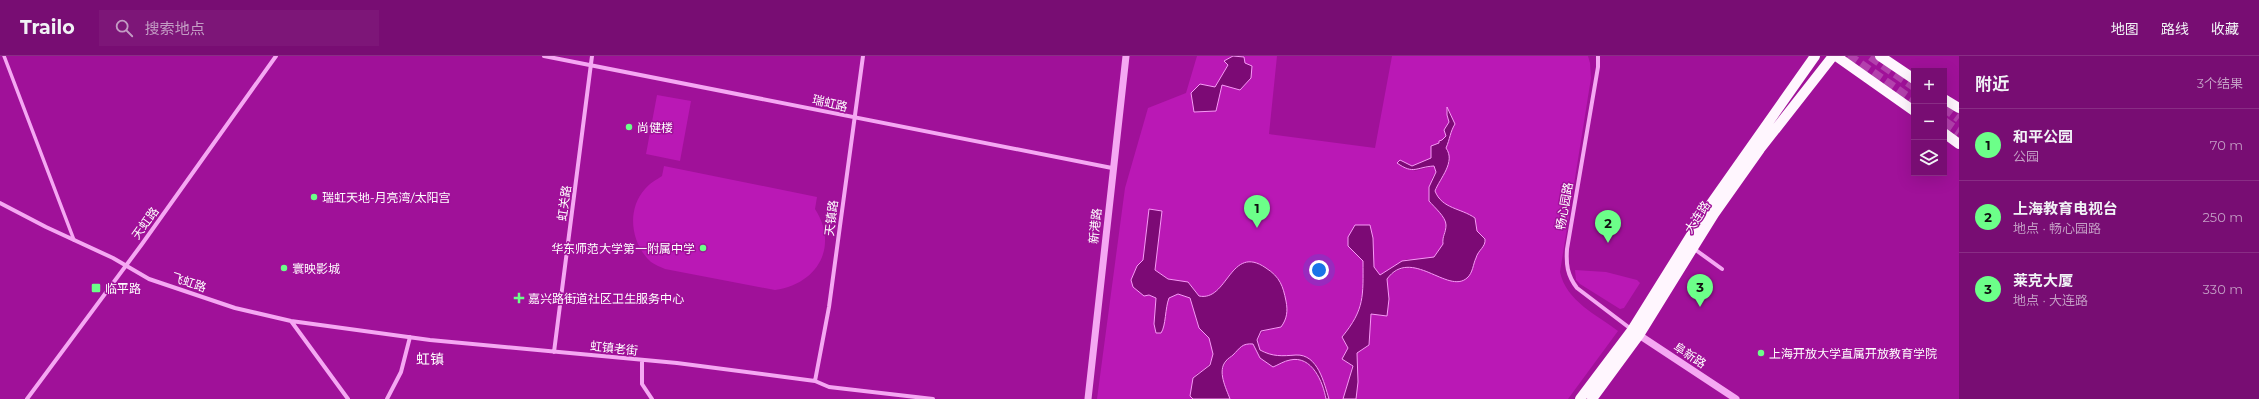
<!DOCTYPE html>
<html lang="zh">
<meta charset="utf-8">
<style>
:root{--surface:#780d73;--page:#7d1678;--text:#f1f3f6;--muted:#c39cc4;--line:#892d85;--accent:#6cff89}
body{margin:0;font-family:Montserrat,"Noto Sans SC",sans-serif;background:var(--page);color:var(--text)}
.controls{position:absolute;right:12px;top:12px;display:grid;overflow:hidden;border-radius:0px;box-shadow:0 4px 16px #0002}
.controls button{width:36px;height:36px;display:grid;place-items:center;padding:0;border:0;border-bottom:1px solid var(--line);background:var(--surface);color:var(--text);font:20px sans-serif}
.you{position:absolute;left:1319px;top:214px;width:14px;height:14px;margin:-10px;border:3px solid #fff;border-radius:50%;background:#1a73e8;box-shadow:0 0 0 6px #1a73e833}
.badge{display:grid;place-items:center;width:26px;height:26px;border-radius:50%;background:var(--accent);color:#111;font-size:13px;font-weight:700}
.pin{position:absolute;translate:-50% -33px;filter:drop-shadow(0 1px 2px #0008)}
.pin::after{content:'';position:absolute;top:21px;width:14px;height:12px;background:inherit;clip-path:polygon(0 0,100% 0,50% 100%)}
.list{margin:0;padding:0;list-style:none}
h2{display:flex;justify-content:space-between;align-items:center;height:52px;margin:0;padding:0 16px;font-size:17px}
h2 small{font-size:13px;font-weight:400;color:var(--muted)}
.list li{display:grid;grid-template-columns:26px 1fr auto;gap:12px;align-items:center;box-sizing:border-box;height:72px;padding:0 16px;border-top:1px solid var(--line)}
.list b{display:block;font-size:15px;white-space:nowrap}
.list p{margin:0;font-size:13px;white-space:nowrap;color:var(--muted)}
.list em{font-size:13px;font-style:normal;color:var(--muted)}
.icon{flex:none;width:22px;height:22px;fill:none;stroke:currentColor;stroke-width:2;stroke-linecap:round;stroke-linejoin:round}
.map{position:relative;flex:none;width:1959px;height:343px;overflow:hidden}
header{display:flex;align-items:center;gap:24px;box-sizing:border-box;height:56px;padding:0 20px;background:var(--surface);border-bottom:1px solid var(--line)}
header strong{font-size:19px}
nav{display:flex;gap:22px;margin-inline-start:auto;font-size:14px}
.search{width:280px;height:36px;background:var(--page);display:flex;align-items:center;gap:10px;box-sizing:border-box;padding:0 14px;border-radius:0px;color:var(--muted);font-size:15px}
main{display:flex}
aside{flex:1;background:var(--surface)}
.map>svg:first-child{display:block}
</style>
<header>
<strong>Trailo</strong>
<div class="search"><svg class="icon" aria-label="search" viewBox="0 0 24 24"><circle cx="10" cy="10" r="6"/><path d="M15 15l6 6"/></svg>搜索地点</div>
<nav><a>地图</a><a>路线</a><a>收藏</a></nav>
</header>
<main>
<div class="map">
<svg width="1959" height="343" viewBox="0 0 1959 343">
<rect width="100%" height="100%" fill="#a01199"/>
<path fill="#ba18b5" d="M1197 0H1277L1269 78 1375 92 1392 0H1588L1590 7 1591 22 1560 216C1566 245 1597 259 1618 275L1568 343H1356L1358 326 1357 297 1369 289 1371 258 1387 260 1389 243 1387 223C1396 211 1414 209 1428 214 1432 216 1435 219 1439 220 1447 222 1456 223 1464 224 1473 217 1472 208 1477 199 1480 192 1484 191 1485 182L1477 175 1475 162C1461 152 1442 153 1435 135L1450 106 1446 92C1450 83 1450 76 1454 68L1447 59 1449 66 1444 74 1446 80 1431 102 1412 110 1400 104 1415 115 1434 110 1436 116 1432 121 1429 145C1434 151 1446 161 1446 169 1445 176 1442 180 1443 188L1434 202 1420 205 1407 203 1380 219 1374 211V194L1348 190 1363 205C1362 240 1365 253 1342 281 1357 307 1351 316 1343 343H1329L1315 307 1287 300 1271 299 1260 294C1256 279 1261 273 1276 273L1287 254C1284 233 1283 222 1264 210 1230 190 1227 246 1199 240L1188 226 1168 223 1155 214 1162 155 1149 153 1143 204 1137 210 1149 239 1156 242 1155 257 1163 274 1164 258 1169 242 1178 238 1190 242C1195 250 1194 262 1199 271 1202 276 1207 279 1210 283 1219 298 1210 312 1196 318L1190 340 1193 343H1097L1125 132 1148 52 1186 37Z
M657 39 691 45 680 105 646 98Z
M664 110 817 141 815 153C839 190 818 228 775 234L665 213C661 211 655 209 651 206 631 188 626 154 645 133 650 127 656 124 662 120Z
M1575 214 1606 216 1637 224 1640 227 1624 252 1620 253 1580 228 1576 224Z
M1245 287 1253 288 1260 302 1273 311C1278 309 1284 305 1290 304 1312 299 1323 326 1326 343H1230C1224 325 1216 314 1232 300 1237 296 1239 291 1245 287Z"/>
<path fill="#7c0a75" stroke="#f89af7" d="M1233 0 1244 1 1245 7 1252 10 1251 22 1240 34 1222 29 1216 55 1194 56 1191 37 1200 28 1215 31 1228 9 1224 5Z
M1447 51 1455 68C1450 76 1450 83 1446 92 1456 106 1440 122 1435 135 1442 153 1461 152 1475 162L1477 175 1485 183C1486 191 1478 194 1476 202 1473 208 1473 217 1467 222 1448 239 1411 190 1387 223L1389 243 1387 260 1371 258 1369 289 1357 297 1358 326 1356 343H1343L1353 310 1342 303 1348 292 1342 281C1365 253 1363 240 1363 205L1348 190V181L1355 169H1370L1373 182 1374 211 1380 219 1402 205 1434 201 1443 188C1442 180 1446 177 1446 169 1446 161 1434 151 1429 145V131L1436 116 1434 110C1416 111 1414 119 1397 107L1400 104 1412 110 1431 102V90L1439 87V85L1442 84 1446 80 1444 74 1449 66 1447 59Z
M1149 153 1162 155 1155 214 1168 223 1188 226 1199 240C1228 246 1230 187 1266 212 1280 221 1283 230 1286 245 1288 255 1287 263 1281 271L1261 275 1257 284 1260 294C1273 301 1282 300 1296 299 1318 298 1324 327 1329 343H1326C1323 326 1312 299 1290 304 1284 305 1278 309 1273 311L1260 302 1253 288C1242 287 1240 292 1233 299 1231 301 1228 302 1226 305 1217 315 1226 332 1230 343H1193L1190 340 1193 322 1210 309 1213 298 1209 282 1199 272 1190 242 1178 238 1169 242C1165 252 1166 270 1161 277H1156L1154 268 1156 242 1149 239 1144 240 1133 231 1131 224 1137 210 1143 204Z"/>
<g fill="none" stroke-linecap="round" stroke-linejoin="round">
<path stroke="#b341ad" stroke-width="10" stroke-dasharray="10 5" stroke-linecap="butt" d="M1848 0 1914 46
M1871 0 1914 30
M1944 51 1959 62
M1944 66 1959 76"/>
<path stroke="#f5a8f3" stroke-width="3.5" d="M4 0 74 184"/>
<path stroke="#f5a8f3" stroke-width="4" d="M544 0 1112 112
M1598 0V11L1567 193C1566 208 1567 219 1577 232L1631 273
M0 147 46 171 113 202 149 223 235 252 291 265 430 284 677 307 815 325 829 331 933 343
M1693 192 1722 213
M291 265 348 343
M554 296 592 0
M642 305V328L652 343
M815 325 829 251 863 0
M27 343 142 188 276 0
M387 343 401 316 410 281"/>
<path stroke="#f5a8f3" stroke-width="7" d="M1636 277 1736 343
M1088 343 1126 0"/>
<path stroke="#fff6fe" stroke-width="10" d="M1836 0 1914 55
M1880 0 1914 23
M1944 43 1959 52
M1944 77 1959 88
M1580 343 1632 274 1708 152 1815 0
M1592 343 1639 279 1714 158 1760 93 1833 0"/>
</g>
<g fill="#6cff89" stroke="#a01199" stroke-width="1.5">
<circle cx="629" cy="71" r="4"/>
<circle cx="314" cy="141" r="4"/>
<circle cx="703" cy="192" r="4"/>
<circle cx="284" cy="212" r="4"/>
<rect x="91" y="227" width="10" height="10" rx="2"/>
<path d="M517 236h4v4h4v4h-4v4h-4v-4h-4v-4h4z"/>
<circle cx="1761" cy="297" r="4"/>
</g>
<g text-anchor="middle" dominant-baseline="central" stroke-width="3" stroke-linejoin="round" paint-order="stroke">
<g font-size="12" fill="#fff" stroke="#a01199">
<text transform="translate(830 47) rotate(13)">瑞虹路</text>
<text transform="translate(564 147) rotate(-82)">虹关路</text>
<text transform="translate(1564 150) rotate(-80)">畅心园路</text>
<text transform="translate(1697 161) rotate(-57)">大连路</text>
<text transform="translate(831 162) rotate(-83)">天镇路</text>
<text transform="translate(145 167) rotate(-54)">天虹路</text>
<text transform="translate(1095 170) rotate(-84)">新港路</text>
<text transform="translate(189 226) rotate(19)">飞虹路</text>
<text transform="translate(614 292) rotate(6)">虹镇老街</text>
<text transform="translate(1690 299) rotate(33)">阜新路</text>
</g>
<g font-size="12" fill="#fff" stroke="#a01199" text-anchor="start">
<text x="637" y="71">尚健楼</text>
<text x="322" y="141">瑞虹天地-月亮湾/太阳宫</text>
<text x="695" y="192" text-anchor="end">华东师范大学第一附属中学</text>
<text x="292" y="212">寰映影城</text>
<text x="105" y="232">临平路</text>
<text x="528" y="242">嘉兴路街道社区卫生服务中心</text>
<text x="1769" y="297">上海开放大学直属开放教育学院</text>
</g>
<g font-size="14" fill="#fff" stroke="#a01199">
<text x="430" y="303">虹镇</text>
</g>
</g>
</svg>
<div class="controls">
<button>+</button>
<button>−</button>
<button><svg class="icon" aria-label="layers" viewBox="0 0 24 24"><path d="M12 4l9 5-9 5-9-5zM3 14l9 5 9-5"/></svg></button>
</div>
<div class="you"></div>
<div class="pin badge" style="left:1257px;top:172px">1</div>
<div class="pin badge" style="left:1608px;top:187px">2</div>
<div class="pin badge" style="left:1700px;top:251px">3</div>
</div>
<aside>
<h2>附近<small>3个结果</small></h2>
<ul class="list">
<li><span class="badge">1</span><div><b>和平公园</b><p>公园</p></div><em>70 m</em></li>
<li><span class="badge">2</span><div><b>上海教育电视台</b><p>地点 · 畅心园路</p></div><em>250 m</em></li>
<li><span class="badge">3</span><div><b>莱克大厦</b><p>地点 · 大连路</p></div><em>330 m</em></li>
</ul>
</aside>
</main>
